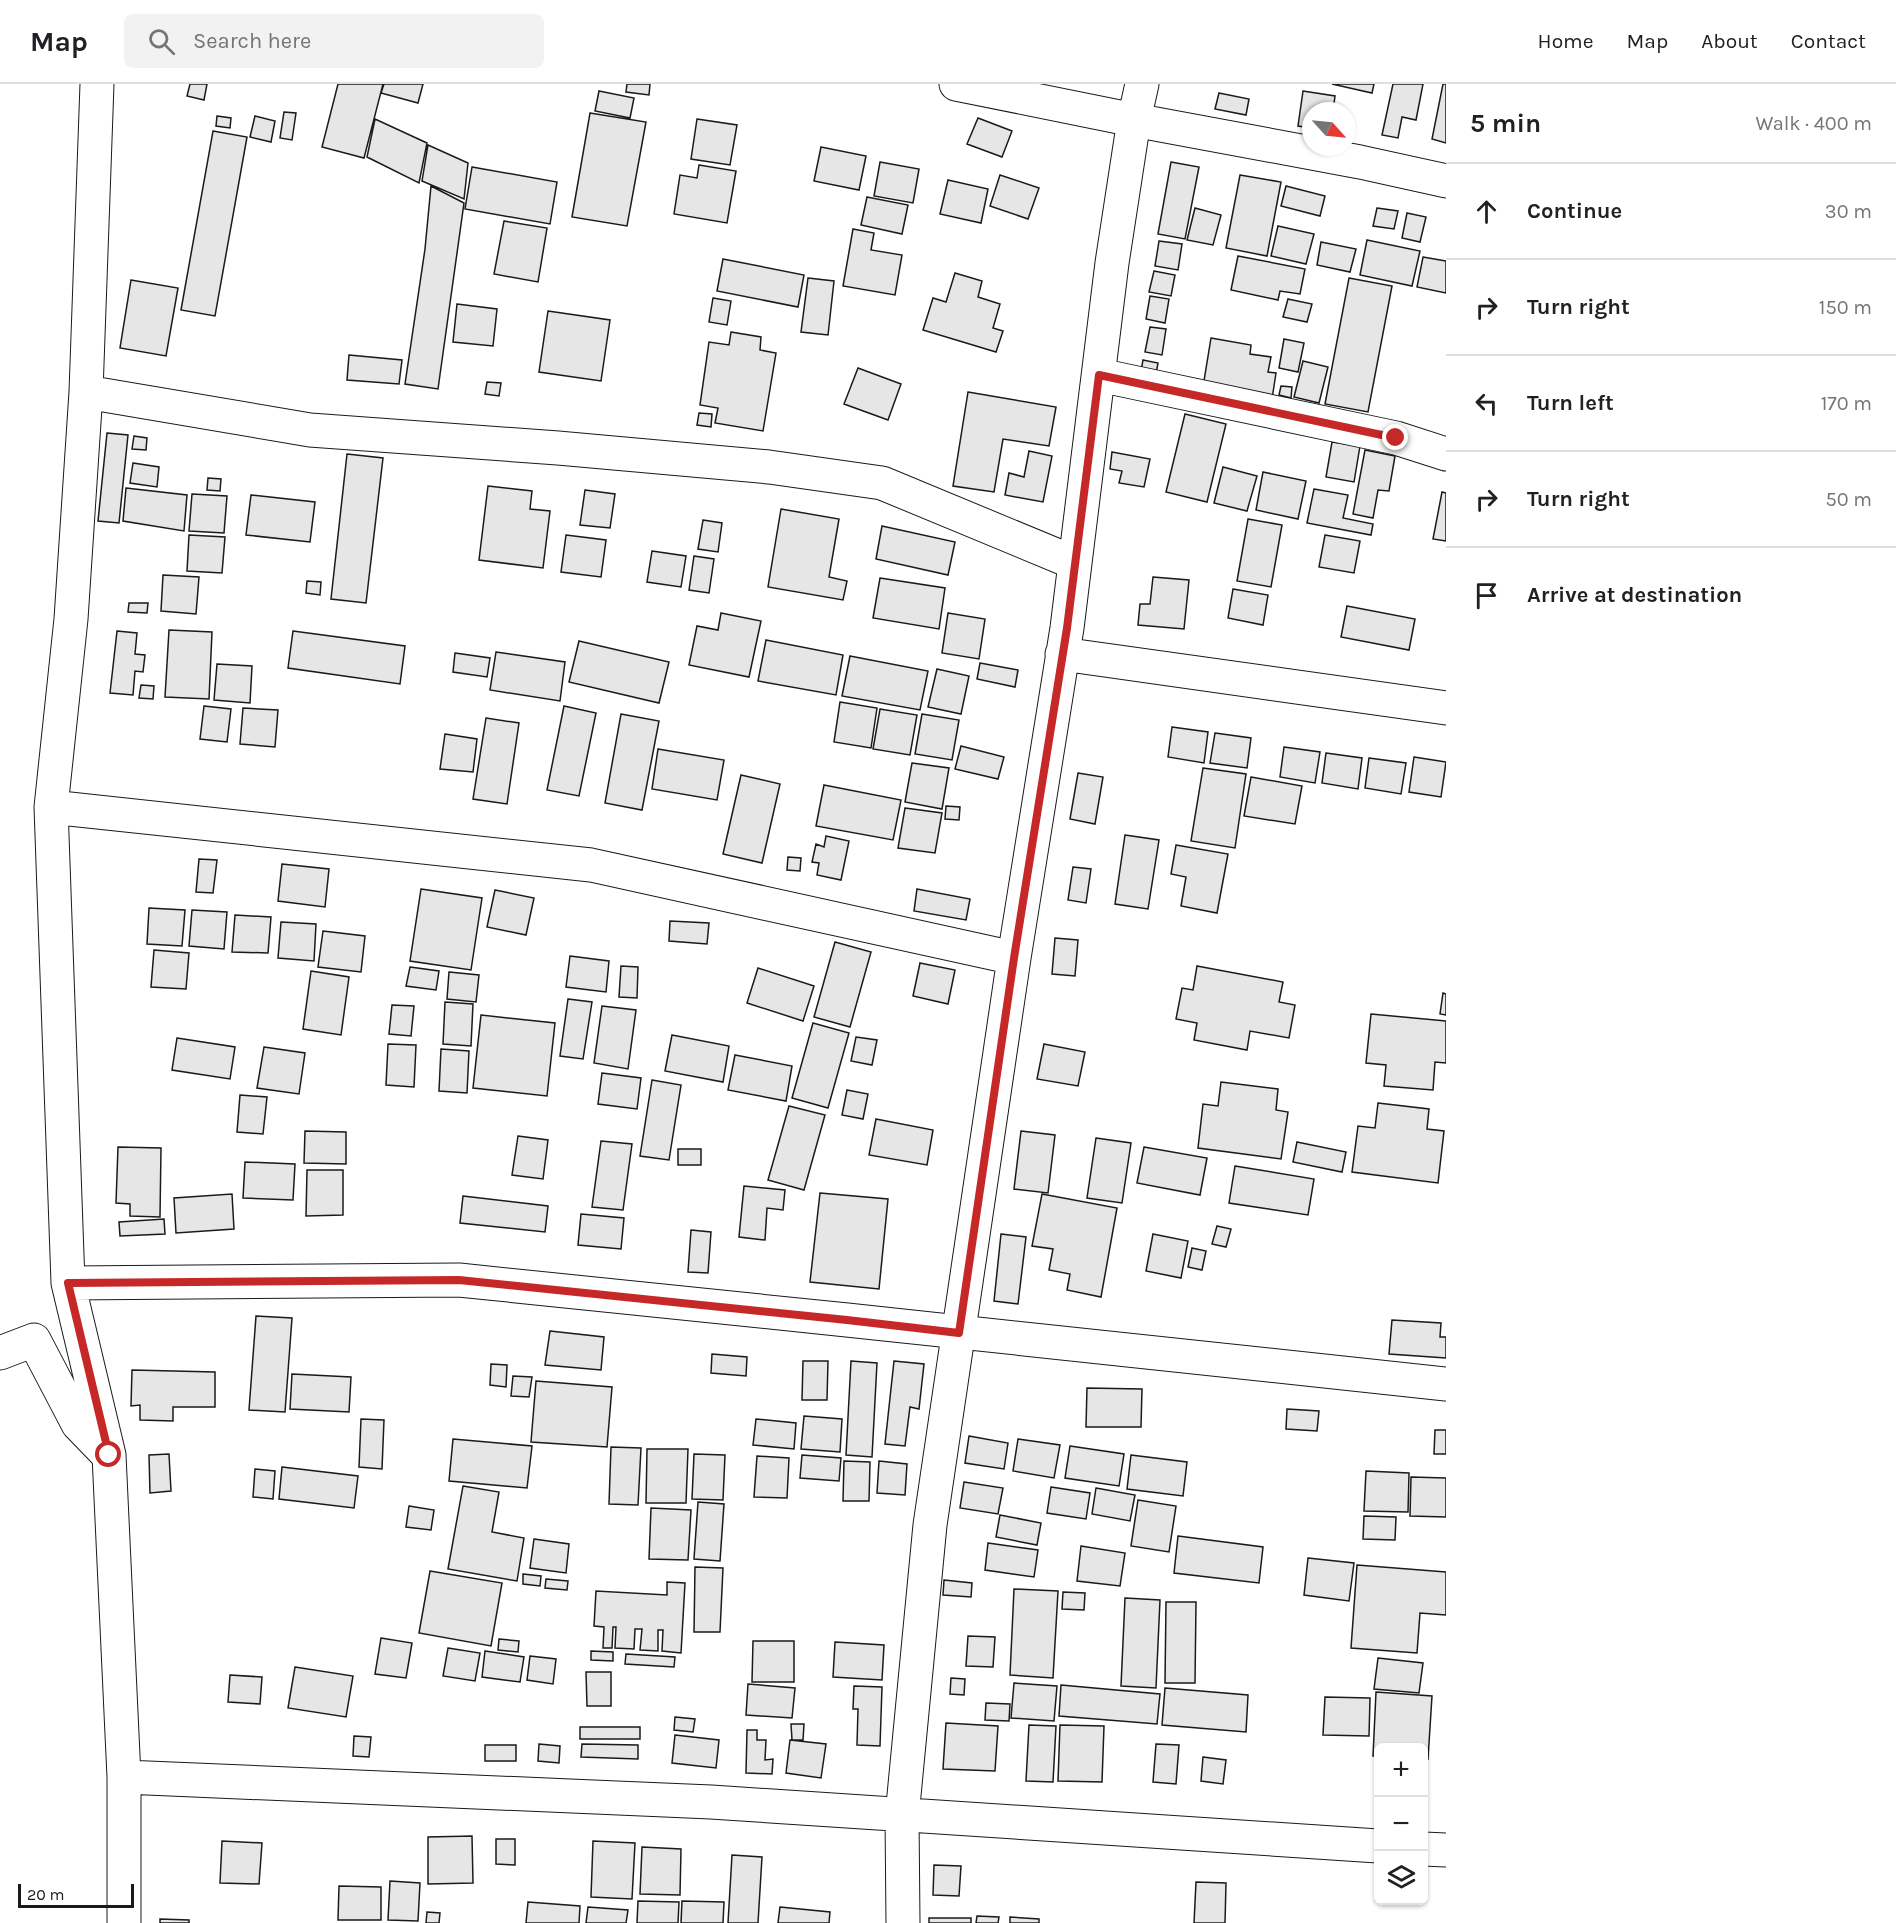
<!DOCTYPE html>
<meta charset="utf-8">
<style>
:root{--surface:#fff;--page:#f2f2f2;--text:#202124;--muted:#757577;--line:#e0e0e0}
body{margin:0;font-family:Karla,sans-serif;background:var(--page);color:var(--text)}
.controls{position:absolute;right:18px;bottom:18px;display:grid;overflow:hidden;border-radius:9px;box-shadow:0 2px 4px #0004}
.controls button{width:54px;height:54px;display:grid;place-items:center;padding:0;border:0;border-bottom:2px solid var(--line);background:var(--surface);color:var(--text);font:30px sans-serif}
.compass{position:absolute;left:1302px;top:18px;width:54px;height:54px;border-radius:50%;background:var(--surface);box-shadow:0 2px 4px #0004;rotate:117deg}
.scale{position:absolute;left:18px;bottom:15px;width:116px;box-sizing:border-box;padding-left:6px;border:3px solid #1a1a1a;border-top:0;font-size:16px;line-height:21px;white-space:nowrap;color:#1a1a1a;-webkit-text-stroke:4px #fff;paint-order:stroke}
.stop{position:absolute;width:18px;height:18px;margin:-14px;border:4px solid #c62828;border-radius:50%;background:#fff}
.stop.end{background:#c62828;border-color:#fff;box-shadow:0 2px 6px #0008}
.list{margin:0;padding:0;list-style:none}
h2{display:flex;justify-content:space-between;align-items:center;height:78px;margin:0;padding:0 24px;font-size:26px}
h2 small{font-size:20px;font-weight:400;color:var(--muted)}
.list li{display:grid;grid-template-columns:39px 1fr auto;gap:18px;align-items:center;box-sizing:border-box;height:96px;padding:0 24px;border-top:2px solid var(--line)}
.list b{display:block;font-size:22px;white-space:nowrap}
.list em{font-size:20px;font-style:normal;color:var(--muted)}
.icon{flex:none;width:33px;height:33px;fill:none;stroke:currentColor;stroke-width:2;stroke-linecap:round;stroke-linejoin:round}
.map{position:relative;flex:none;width:1446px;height:1839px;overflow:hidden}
header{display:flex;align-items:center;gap:36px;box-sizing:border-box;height:84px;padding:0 30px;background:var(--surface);border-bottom:2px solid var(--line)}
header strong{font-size:28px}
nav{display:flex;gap:33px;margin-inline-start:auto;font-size:21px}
.search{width:420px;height:54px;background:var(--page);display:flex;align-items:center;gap:15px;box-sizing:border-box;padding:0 21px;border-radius:9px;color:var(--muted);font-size:22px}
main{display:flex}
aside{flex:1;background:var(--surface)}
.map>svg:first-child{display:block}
</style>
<header>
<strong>Map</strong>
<div class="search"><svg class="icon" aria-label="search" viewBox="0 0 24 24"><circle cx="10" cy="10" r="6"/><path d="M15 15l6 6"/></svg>Search here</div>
<nav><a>Home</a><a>Map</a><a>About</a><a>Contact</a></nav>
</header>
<main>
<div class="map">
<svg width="1446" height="1839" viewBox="0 0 1446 1839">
<rect width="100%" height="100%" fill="#fff"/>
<path fill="#e6e6e6" stroke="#1a1a1a" stroke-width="1.5" d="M190 0H207L204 16 187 12Z
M338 0H383L364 74 322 63Z
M384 0H423L418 19 381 9Z
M627 0H650L649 11 626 8Z
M1332 0H1374L1372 9Z
M1393 0H1423L1416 36 1402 33 1398 54 1382 51Z
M1443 0H1446V59L1432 55Z
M599 7 634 14 630 34 595 27Z
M1303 7 1335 12 1333 27H1311V44L1298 42Z
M1219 9 1249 15 1246 31 1215 25Z
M284 28 296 29 292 56 280 54Z
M590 29 646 38 627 142 572 133Z
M217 32 231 34 230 44 216 42Z
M255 32 275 37 271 58 250 53Z
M978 34 1012 47 1002 73 967 60Z
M375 35 427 59 419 99 367 73Z
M697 35 737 41 730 81 691 75Z
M213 47 247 53 215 232 181 226Z
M428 61 468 79 464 115 422 97Z
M821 63 866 72 859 106 814 97Z
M880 78 919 85 913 119 874 112Z
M1171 78 1199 83 1185 155 1158 150Z
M699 81 736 87 727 139 674 130 680 91 697 94Z
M472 83 557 98 550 140 465 125Z
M1000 91 1039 104 1028 135 990 122Z
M1240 91 1281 98 1267 172 1226 164Z
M948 96 988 105 981 139 940 130Z
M431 102 464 119 438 305 405 300 425 165Z
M1286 102 1325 112 1320 132 1281 122Z
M867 113 908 121 902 150 861 141Z
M1195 124 1221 131 1213 161 1187 156Z
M1377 124 1398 127 1394 145 1373 142Z
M1407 129 1426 133 1420 158 1402 154Z
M504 137 547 144 538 198 494 190Z
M1278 142 1314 150 1306 180 1271 172Z
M853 145 874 149 871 166 902 171 895 211 843 202Z
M1367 156 1420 167 1412 202 1360 191Z
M1159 157 1182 160 1178 186 1155 182Z
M1321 158 1356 165 1350 188 1317 181Z
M1238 172 1305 185 1300 210 1280 207 1278 216 1231 206Z
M1423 173 1446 177V209L1417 203Z
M723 175 804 191 798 223 717 207Z
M1154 187 1175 191 1171 212 1149 208Z
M955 189 982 197 978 213 1000 220 993 244 1003 247 996 268 923 246 933 214 946 218Z
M808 194 834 197 828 251 801 248Z
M1349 194 1392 202 1368 328 1325 320Z
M131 196 178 204 166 272 120 264Z
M1150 212 1169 215 1165 239 1146 235Z
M713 214 731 217 727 241 709 238Z
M1288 215 1312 220 1307 238 1283 233Z
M457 220 497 225 493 262 453 258Z
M548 227 610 236 601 297 539 288Z
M1150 243 1166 245 1162 271 1145 268Z
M731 248 761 253 760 266 776 269 763 347 715 339 718 324 700 321 709 258 729 261Z
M1211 254 1251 261 1250 270 1271 273 1268 288 1276 289 1272 315 1203 303Z
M1284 255 1304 259 1298 288 1279 284Z
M349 271 402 276 399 300 347 296Z
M1143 276 1158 279 1156 290 1141 287Z
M1303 277 1328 283 1319 319 1294 313Z
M858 284 901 300 888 336 844 320Z
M487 298 501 299 499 312 485 310Z
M1281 302 1292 303 1291 314 1279 311Z
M968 308 1056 323 1049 362 1003 355 994 408 953 402Z
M699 329 712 330 711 343 697 341Z
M1185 330 1226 340 1207 418 1166 408Z
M107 349 128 351 119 439 98 437Z
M134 352 147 354 146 366 132 365Z
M1332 358 1360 362 1354 398 1326 393Z
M1365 366 1395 372 1389 407 1378 406 1373 434 1353 430Z
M1029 367 1052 372 1043 418 1005 411 1009 389 1024 393Z
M1112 368 1150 375 1144 403 1119 399 1122 387 1110 385Z
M347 370 383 374 366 519 331 515Z
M133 379 159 383 157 403 130 399Z
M1223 383 1257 392 1247 427 1214 419Z
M1263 388 1306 397 1298 435 1256 426Z
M208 394 221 395 220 407 207 406Z
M488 402 532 407 530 425 550 427 543 484 479 476Z
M126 404 187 411 184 447 123 437Z
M1314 405 1348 411 1343 434 1373 440 1371 451 1307 439Z
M585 406 615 410 610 444 580 441Z
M1442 408 1446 409V457L1433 455Z
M192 410 227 412 224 449 189 447Z
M251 411 315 418 310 458 246 451Z
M781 425 839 435 829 493 847 497 843 516 768 503Z
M1248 435 1282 441 1271 503 1237 497Z
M703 436 722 439 718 468 698 465Z
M882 442 955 458 948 491 876 475Z
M189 451 225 453 222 489 187 487Z
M566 451 606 456 601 493 561 488Z
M1325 451 1360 457 1354 489 1319 483Z
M652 467 686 472 681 503 647 498Z
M694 472 714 475 709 509 689 506Z
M163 491 199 493 196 530 161 527Z
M1153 493 1189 496 1184 545 1138 541 1140 520H1150Z
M880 494 945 504 939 545 873 534Z
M307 497 321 498 320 511 306 509Z
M1233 505 1268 511 1263 541 1228 534Z
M129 519H148L147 529 128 528Z
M1347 522 1415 535 1409 566 1341 553Z
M721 529 761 537 749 593 689 581 697 542 718 546Z
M948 529 985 535 979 575 942 569Z
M169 546 212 548 209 615 165 613Z
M117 547 137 549 135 570 145 571 143 588 135 587 133 611 110 609Z
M293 547 405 562 400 600 288 584Z
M766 556 843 571 836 611 758 597Z
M579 557 669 578 659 619 569 598Z
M496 568 565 578 560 617 490 606Z
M455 569 490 574 487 593 453 588Z
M850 572 928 587 920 626 842 612Z
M980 579 1018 586 1015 603 977 595Z
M217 580 252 582 250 619 214 616Z
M937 585 969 592 961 630 928 623Z
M141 601 154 602 153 615 139 614Z
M840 618 877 624 871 664 834 658Z
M204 622 231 625 227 658 200 655Z
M564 622 596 629 579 712 547 706Z
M243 624 278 626 275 663 240 660Z
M880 625 917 631 910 671 873 665Z
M621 630 659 637 642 726 605 719Z
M922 630 959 636 952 676 915 670Z
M486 634 519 639 507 720 473 715Z
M1172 643 1208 648 1204 679 1168 673Z
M1215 649 1251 654 1247 684 1210 679Z
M445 650 477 655 473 688 440 685Z
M961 662 1004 673 998 695 955 685Z
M1284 663 1320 668 1315 699 1280 693Z
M658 665 724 676 717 716 652 705Z
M1326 669 1362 674 1358 705 1322 699Z
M1414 673 1446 678 1441 713 1409 708Z
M1369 674 1406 679 1401 710 1365 704Z
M912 679 949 684 942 725 905 718Z
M1203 684 1246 690 1235 764 1191 757Z
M1078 689 1103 693 1095 740 1070 735Z
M741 691 780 700 762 779 723 770Z
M1251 693 1302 702 1295 740 1244 732Z
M824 701 901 716 893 756 816 742Z
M946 722 960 723 959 736 945 735Z
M905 724 942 729 935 769 898 764Z
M1125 751 1159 756 1148 825 1115 820Z
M826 752 849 757 841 796 817 791 819 779 812 778 816 760 824 763Z
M1176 761 1228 770 1217 829 1181 822 1186 793 1171 790Z
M788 773 801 774 800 787 787 786Z
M199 775 217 776 213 809 196 808Z
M282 780 329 785 325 823 278 817Z
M1073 783 1091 785 1086 819 1068 816Z
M421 805 482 814 471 886 410 877Z
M917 805 970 815 966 836 914 827Z
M495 806 534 814 526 851 487 843Z
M149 824 185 826 182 862 147 860Z
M192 826 227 828 224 865 189 862Z
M235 831 271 833 268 869 232 868Z
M670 837 709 839 707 860 669 857Z
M281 838 316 840 314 877 278 874Z
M323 847 365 852 361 888 318 883Z
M1055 854 1078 856 1075 892 1052 890Z
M835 858 871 868 850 943 814 933Z
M154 866 189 869 186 905 151 903Z
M570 872 609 877 606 908 566 903Z
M920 879 955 886 948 920 913 912Z
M621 882 638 883 637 914 619 913Z
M1197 882 1283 898 1279 918 1295 921 1289 954 1250 947 1247 966 1194 956 1197 939 1176 935 1182 904 1193 906Z
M410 883 439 887 436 906 406 902Z
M758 884 814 902 803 937 747 919Z
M311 887 349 893 341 951 303 945Z
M449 888 479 891 476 918 447 915Z
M1443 909 1446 910V931L1440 930Z
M568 915 592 918 583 975 560 972Z
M445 918 473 920 471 962 443 960Z
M392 921 414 922 411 952 389 950Z
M602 922 636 926 628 985 594 979Z
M1371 930 1446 937V979L1435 978 1433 1006 1384 1002 1386 981 1366 979Z
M481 931 555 939 547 1012 473 1004Z
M813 939 849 949 828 1024 792 1014Z
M672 951 729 962 723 998 665 987Z
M856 953 877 956 872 981 851 977Z
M177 954 235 963 230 995 172 986Z
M388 960 416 961 414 1003 386 1001Z
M1044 960 1085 968 1078 1002 1037 995Z
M264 963 305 969 299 1010 257 1004Z
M441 965 469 967 467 1009 439 1007Z
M735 971 792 982 786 1017 728 1006Z
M602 989 641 994 637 1025 598 1020Z
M652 996 681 1001 669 1076 640 1072Z
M1221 998 1278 1005 1276 1026 1288 1028 1281 1075 1198 1064 1203 1020 1218 1022Z
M847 1006 868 1010 863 1035 842 1031Z
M240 1011 267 1013 263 1050 237 1048Z
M1378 1019 1429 1025 1427 1045 1444 1047 1438 1099 1352 1088 1358 1042 1375 1044Z
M789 1022 825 1031 804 1106 768 1096Z
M876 1035 933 1046 927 1081 869 1071Z
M305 1047 346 1048V1080L304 1079Z
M1021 1047 1055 1051 1048 1109 1014 1105Z
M518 1052 548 1056 543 1095 512 1091Z
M1096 1054 1131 1059 1122 1119 1087 1114Z
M601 1057 632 1060 623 1126 592 1123Z
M1297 1058 1346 1068 1342 1088 1293 1078Z
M118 1063 161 1064 160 1133 130 1132V1120L116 1119Z
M1144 1063 1207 1074 1200 1111 1137 1099Z
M678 1065H701V1081H678Z
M245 1078 295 1080 293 1116 243 1114Z
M1235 1082 1314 1095 1308 1131 1229 1119Z
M307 1086H343V1131L306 1132Z
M744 1102 785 1106 783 1126 767 1124 765 1156 739 1153Z
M820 1109 888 1115 879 1205 810 1198Z
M232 1110 234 1145 176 1149 174 1114Z
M1042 1110 1117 1124 1101 1213 1067 1206 1070 1190 1049 1186 1053 1165 1032 1162Z
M463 1112 548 1122 545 1148 460 1139Z
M581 1130 624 1134 621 1165 578 1161Z
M164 1135 165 1150 120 1152 119 1138Z
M1217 1142 1231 1145 1226 1163 1212 1160Z
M691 1146 711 1148 708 1189 688 1188Z
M1001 1150 1026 1153 1018 1220 994 1217Z
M1153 1150 1188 1157 1181 1194 1146 1187Z
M1192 1164 1206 1167 1202 1186 1188 1183Z
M256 1232 292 1234 285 1328 249 1326Z
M1392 1236 1441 1239 1440 1253H1446V1274L1389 1270Z
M550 1247 604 1253 601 1286 545 1281Z
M712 1270 747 1273 746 1292 711 1289Z
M803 1277H828L827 1316H802Z
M851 1277 877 1279 872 1373 846 1371Z
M894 1277 924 1280 919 1325 910 1323 905 1362 885 1360Z
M491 1280 507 1281 506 1303 490 1301Z
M132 1286 215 1288V1323H173V1337L140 1336V1321L131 1322Z
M292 1290 351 1293 349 1328 290 1325Z
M513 1292 532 1293 529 1313 511 1312Z
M536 1297 612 1303 607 1363 531 1358Z
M1087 1304 1142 1305 1141 1343H1086Z
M1287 1325 1319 1327 1317 1347 1286 1345Z
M804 1332 842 1335 840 1368 801 1365Z
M361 1335 384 1336 382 1385 359 1383Z
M756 1335 796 1339 794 1365 753 1361Z
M1435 1346H1446V1370H1434Z
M969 1352 1008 1359 1004 1385 965 1379Z
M453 1355 532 1362 527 1404 449 1397Z
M1018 1355 1060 1361 1054 1394 1013 1387Z
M1070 1362 1124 1370 1119 1402 1065 1394Z
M611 1363 641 1364 638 1421 609 1420Z
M647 1365H688L686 1419H646Z
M169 1370 171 1407 150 1409 149 1371Z
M694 1370 725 1371 723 1416 692 1415Z
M802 1371 841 1374 839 1397 800 1394Z
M1131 1371 1187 1378 1183 1412 1127 1405Z
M757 1372 789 1374 787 1414 754 1413Z
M844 1377 870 1378 869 1417H843Z
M879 1377 907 1380 905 1411 877 1409Z
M282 1383 358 1392 354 1424 279 1415Z
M255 1385 275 1387 273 1415 253 1413Z
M1366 1387 1409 1389 1408 1428 1364 1427Z
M1411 1393 1446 1394V1433L1410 1432Z
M964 1398 1003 1404 998 1430 960 1424Z
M463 1402 499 1408 492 1448 524 1454 517 1497 448 1485Z
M1051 1403 1090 1409 1086 1435 1047 1429Z
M1096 1404 1135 1411 1130 1437 1092 1430Z
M1138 1416 1176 1422 1169 1468 1131 1462Z
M698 1418 724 1420 720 1477 694 1475Z
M409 1422 434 1426 431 1446 406 1443Z
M651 1424 691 1426 688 1476 649 1475Z
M1000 1431 1041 1439 1037 1461 996 1453Z
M1364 1432 1396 1433 1395 1456 1363 1455Z
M1178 1452 1263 1463 1259 1499 1174 1489Z
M534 1455 569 1460 566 1489 530 1484Z
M988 1459 1038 1466 1034 1493 985 1486Z
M1081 1462 1125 1469 1120 1502 1077 1497Z
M1308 1474 1354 1479 1349 1517 1304 1511Z
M1357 1481 1446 1488V1531L1420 1529 1417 1569 1351 1564Z
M695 1483 723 1484 720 1548H694Z
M430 1487 502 1499 491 1562 419 1549Z
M523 1490 541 1492 540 1502 523 1500Z
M546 1495 568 1497 567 1506 545 1504Z
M944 1496 972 1499 971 1513 943 1511Z
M667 1498 685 1499 681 1569 662 1567 663 1546H658V1567L640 1566 642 1545H635L634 1565 615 1564 616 1543H613L612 1564H603L604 1543 594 1542 596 1507 667 1511Z
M1014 1505 1058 1507 1053 1594 1010 1591Z
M1063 1508 1085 1509 1084 1526 1062 1525Z
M1125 1514 1160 1516 1156 1604 1121 1602Z
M1166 1518H1196L1195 1599H1165Z
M968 1552 995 1553 993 1583 966 1582Z
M381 1554 412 1559 406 1594 375 1590Z
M499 1555 519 1557 518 1568 498 1566Z
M753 1557H794V1598H752Z
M835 1558 884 1561 882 1596 833 1593Z
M448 1564 480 1569 475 1597 443 1592Z
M485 1567 524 1573 520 1598 482 1593Z
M591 1567 613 1568V1577L591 1576Z
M626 1570 675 1573 674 1583 625 1580Z
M530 1572 556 1575 553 1600 527 1596Z
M1378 1574 1423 1579 1419 1609 1374 1605Z
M295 1583 353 1592 346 1633 288 1624Z
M586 1588H611V1622H587Z
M230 1591 262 1593 260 1620 228 1618Z
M951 1594 965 1595 964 1611 950 1610Z
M1014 1599 1057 1602 1054 1637 1011 1634Z
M748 1600 795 1604 792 1634 746 1631Z
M1061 1601 1160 1610 1157 1640 1059 1632Z
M854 1602 882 1603 880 1662 857 1661 858 1625H853Z
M1165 1604 1248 1611 1246 1648 1162 1641Z
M1376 1608 1432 1612 1428 1675 1424 1674V1664H1378V1672H1373Z
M1325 1613 1370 1614 1369 1652 1323 1651Z
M986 1619 1010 1620 1009 1637 985 1636Z
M675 1633 695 1635 693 1648 674 1646Z
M946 1639 998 1642 995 1687 943 1685Z
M791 1640H804L803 1656H792Z
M1029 1641 1056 1642 1053 1698 1026 1697Z
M1060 1641 1104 1642 1102 1698 1058 1697Z
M580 1643H640V1655H580Z
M747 1646H757V1656H766L765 1676 773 1675 772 1690 746 1689Z
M675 1651 719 1656 716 1684 672 1679Z
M354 1652 371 1653 369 1673 353 1672Z
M790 1656 826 1660 821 1694 786 1689Z
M539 1660 560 1662 559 1679 538 1677Z
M582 1660 638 1661V1675L581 1673Z
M1156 1660 1179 1661 1176 1700 1153 1698Z
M485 1661H516V1677H485Z
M1203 1673 1226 1676 1223 1700 1201 1697Z
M472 1752 473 1799 428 1800V1753Z
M496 1755H515V1781L496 1780Z
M222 1757 262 1759 259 1800 220 1799Z
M593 1757 635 1759 632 1815 591 1813Z
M642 1763 681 1765 680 1811 640 1810Z
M732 1771 762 1773 758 1839H728Z
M934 1781 961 1782 959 1812 933 1811Z
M390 1797 420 1799 418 1837 388 1836Z
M1196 1798 1226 1799 1225 1839H1194Z
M339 1802 381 1803V1836H338Z
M638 1817 679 1818 678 1839H637Z
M682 1817 724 1818 723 1839H681Z
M528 1818 580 1822 579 1839H526Z
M588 1823 628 1826 626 1839H586Z
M780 1823 830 1828 829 1839H778Z
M427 1828 440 1829 439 1839H426Z
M977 1832 999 1833 998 1839H976Z
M1010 1833 1039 1835V1839H1010Z
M929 1834H971V1839H929Z
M160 1835 189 1836V1839H160Z"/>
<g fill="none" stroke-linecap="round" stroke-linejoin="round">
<g stroke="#1a1a1a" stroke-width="35">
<path id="minor" d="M97 0 86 308 71 535 51 723 68 1199 109 1371 124 1693V1839
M956 0 1134 36 1360 78 1446 97
M1099 291 1396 354 1446 370
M86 308 310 346 558 364 769 383 882 399 1075 479
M1062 570 1446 624
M51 723 591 781 1014 874
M68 1199 459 1196 847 1236 1446 1300
M0 1269 34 1256 78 1340 107 1370
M124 1693 711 1718 1378 1762
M1424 1765 1446 1766
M903 1839 902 1732 930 1441 1014 874 1067 544 1112 179 1134 36 1142 0"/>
</g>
<use href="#minor" stroke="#fff" stroke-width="33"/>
</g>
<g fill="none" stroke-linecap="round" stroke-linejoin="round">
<path stroke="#c62828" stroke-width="8" d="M109 1371 68 1199 459 1196 847 1236 959 1249 1014 874 1067 544 1099 291 1396 354"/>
</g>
</svg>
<div class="controls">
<button>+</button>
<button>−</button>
<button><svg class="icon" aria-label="layers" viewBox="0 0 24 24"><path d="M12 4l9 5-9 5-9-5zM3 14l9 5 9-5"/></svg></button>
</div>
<svg class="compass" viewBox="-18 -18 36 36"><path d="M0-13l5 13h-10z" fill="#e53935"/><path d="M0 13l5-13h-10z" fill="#757577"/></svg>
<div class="scale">20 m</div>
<div class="stop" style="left:109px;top:1371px"></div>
<div class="stop end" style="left:1396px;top:354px"></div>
</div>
<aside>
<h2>5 min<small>Walk · 400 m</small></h2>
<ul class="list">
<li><svg class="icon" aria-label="ahead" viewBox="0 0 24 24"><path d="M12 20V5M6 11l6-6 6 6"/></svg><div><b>Continue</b></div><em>30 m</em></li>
<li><svg class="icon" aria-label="right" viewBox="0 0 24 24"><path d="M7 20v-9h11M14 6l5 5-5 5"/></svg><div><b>Turn right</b></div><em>150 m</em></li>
<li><svg class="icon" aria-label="left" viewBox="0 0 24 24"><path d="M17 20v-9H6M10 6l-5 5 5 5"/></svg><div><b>Turn left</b></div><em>170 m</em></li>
<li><svg class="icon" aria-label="right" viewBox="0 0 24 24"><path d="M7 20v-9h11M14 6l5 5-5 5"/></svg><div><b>Turn right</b></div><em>50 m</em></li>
<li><svg class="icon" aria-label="arrive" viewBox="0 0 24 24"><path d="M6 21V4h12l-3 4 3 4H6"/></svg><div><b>Arrive at destination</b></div></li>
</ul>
</aside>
</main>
